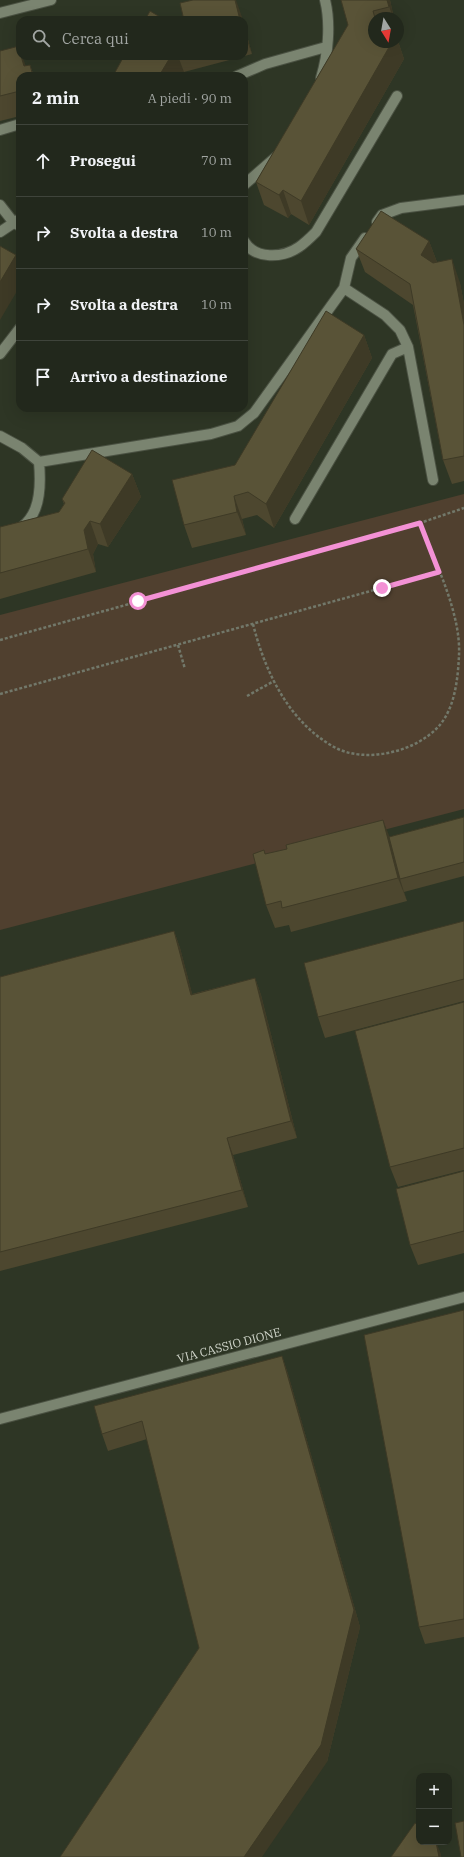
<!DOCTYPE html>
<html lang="it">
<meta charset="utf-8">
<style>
:root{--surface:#22281c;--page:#2a3025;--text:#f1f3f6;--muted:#a2a6a3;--line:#3f443b}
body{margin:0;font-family:"IBM Plex Serif",serif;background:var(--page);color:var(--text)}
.controls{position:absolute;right:12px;bottom:12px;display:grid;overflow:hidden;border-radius:8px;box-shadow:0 4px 16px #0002}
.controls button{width:36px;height:36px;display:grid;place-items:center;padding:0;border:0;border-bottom:1px solid var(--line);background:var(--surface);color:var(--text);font:20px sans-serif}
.compass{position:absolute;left:368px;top:12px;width:36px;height:36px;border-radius:50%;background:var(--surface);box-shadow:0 4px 16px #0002;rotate:169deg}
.stop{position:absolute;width:12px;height:12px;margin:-9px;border:3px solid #f391d5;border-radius:50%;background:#fff}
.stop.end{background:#f391d5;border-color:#fff;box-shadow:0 1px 4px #0008}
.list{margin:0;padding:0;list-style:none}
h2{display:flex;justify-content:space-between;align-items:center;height:52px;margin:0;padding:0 16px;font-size:17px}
h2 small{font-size:13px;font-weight:400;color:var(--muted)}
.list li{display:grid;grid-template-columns:26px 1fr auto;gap:12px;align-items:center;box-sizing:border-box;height:72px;padding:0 16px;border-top:1px solid var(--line)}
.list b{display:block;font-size:15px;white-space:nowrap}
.list em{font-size:13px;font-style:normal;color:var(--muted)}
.icon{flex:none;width:22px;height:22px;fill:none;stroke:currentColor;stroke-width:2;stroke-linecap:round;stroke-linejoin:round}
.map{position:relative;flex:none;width:464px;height:1857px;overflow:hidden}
.search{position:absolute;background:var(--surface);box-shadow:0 4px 16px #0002;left:16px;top:16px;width:232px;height:44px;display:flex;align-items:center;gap:10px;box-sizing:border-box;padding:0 14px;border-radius:12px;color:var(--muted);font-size:15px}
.panel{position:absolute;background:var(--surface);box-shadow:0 4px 16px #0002;left:16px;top:72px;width:232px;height:340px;border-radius:12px}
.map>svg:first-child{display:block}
</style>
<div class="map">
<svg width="464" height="1857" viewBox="0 0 464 1857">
<rect width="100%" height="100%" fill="#2e3625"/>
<path fill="#50402f" d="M464 494V809L0 930V615Z"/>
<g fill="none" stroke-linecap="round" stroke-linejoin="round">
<g stroke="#4a5142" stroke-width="12">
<path id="minor" d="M0 13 51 0
M237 76 265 64 326 47
M321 78C328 55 331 24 325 0
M0 130 20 124
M244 185 276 157
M0 205 14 223 20 226
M377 222 382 215 401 208 464 200
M0 232 18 220
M244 241C255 260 283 258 299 247 305 243 311 237 316 232L397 96
M344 288 385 315 400 330 408 347 433 480
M0 354 20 328
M0 436 22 448 39 462C42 496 39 528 0 537
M39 462 211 434 238 426 254 413 344 288 351 258 365 238
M295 519 392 354 408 347
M0 1419 464 1297"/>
</g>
<path stroke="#72786a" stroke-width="2.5" stroke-dasharray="3 2" stroke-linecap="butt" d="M253 624C265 672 289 722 334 747 365 764 415 752 438 727 455 709 458 678 459 655 461 613 435 562 420 523
M0 640 420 523 464 508
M178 645 185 669
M0 694 439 572
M247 696 274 681"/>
<use href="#minor" stroke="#7a8470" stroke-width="10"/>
</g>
<path fill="#4d472f" d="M390 0 394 18H374V42H398V41L404 59 309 225 291 214 288 218 264 205 256 182 348 25Z
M244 25 252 54 184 72 181 76H113L124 56H244Z
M0 51 26 66 30 65 34 76H20V116L0 121Z
M429 241 437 262 460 283 464 304V481L452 484 443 460 413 305 365 272 356 249Z
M364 335 372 358 274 528 257 515 242 519 246 535 192 548 184 525 235 465Z
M132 474 141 497 108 547 98 544 93 554 96 572 0 599V527L59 512 64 504 62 499Z
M464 817V876L404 892 407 901 291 932 289 925 275 928 266 905 265 854 389 837Z
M464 921V1001L325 1038 318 1017Z
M174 931 180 948 192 994 255 978 261 995 297 1138 233 1155 248 1207 0 1271V977Z
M464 1002V1170L398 1187 390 1167Z
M464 1171V1253L418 1265 410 1245Z
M464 1310V1637L425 1644 419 1627Z
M282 1356 288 1374 360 1627 327 1762 199 1648 147 1439 108 1451 102 1434Z"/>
<path fill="#3e3a26" d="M235 0H236L243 20H240Z
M387 0H390L394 18H393Z
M244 25 252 54 244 33Z
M398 41 404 59 309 225 301 201 392 42H398Z
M21 56H22L27 69 24 66Z
M171 56H178L184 72 181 76H159Z
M283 190 291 214 288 218 279 195Z
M429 241 438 265 429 278 421 255Z
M16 255 20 266V286L0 320V282Z
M452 259 460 283 464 304V325Z
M364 335 372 358 274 528 266 504Z
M132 474 141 497 108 547 100 524Z
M234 496 242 519 246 535 237 512Z
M90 521 98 544 93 554 96 572 88 549 84 530Z
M383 820 392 843 400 879 404 892 407 901 398 878Z
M174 931 180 948 197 1012 191 995Z
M255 978 261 995 297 1138 291 1121Z
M227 1138 233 1155 248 1207 242 1190Z
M282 1356 288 1374 360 1627 327 1762 262 1857H244Z
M436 1842 441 1854V1857H439Z"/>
<path fill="#595337" stroke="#3e3a26" d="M193 0H235L240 20H145L150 11 165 20 183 16 180 3Z
M341 0H387L389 7 373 11 375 18H374V42H392L301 201 283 190 279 195 256 182 348 25Z
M19 46 20 51V56H21L24 66 30 65 33 76H20V91L0 96V51Z
M124 56H171L159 76H113Z
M381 211 429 241 421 255 433 263 452 259 464 325V456L443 460 410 284 356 249Z
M0 246 16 255 0 282Z
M326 311 364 335 266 504 248 492 234 496 237 512 184 525 172 480 235 465Z
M92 450 132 474 100 524 90 521 84 530 88 549 0 573V527L59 512 65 503 62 499Z
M464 817V862L400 879 389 837Z
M383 820 398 878 282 908 281 901 266 905 253 854 264 850 265 854 287 849 286 845Z
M464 921V979L318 1017 304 963Z
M174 931 191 995 255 978 291 1121 227 1138 242 1190 0 1252V977Z
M464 1002V1148L390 1167 355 1031Z
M464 1171V1231L410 1245 396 1189Z
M464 1310V1619L419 1627 364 1335Z
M282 1356 354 1610 321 1745 244 1857H60L199 1648 142 1421 102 1434 94 1406Z
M464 1821V1857H461L455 1823Z
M415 1823 419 1826V1842H436L439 1857H391Z"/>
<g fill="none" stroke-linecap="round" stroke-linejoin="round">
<path stroke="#f391d5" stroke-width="5" d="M138 601 420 523 439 572 382 588"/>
</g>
<g text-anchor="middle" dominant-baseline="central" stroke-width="3" stroke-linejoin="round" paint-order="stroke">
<g font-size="12" fill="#d0d5ca" stroke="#2e3625">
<text transform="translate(229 1345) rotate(-15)">VIA CASSIO DIONE</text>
</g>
</g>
</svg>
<div class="controls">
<button>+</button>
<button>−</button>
</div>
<svg class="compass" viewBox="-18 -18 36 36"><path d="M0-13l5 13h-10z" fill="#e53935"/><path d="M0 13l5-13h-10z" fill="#a2a6a3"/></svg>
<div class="stop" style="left:138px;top:601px"></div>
<div class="stop end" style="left:382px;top:588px"></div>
<div class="search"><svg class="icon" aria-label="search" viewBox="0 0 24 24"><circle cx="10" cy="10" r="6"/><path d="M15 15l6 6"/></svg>Cerca qui</div>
<section class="panel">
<h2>2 min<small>A piedi · 90 m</small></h2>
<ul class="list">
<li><svg class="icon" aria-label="ahead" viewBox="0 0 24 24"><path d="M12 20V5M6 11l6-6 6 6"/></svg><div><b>Prosegui</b></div><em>70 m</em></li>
<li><svg class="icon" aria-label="right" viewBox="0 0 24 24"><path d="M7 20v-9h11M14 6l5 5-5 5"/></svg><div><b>Svolta a destra</b></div><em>10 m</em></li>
<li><svg class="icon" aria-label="right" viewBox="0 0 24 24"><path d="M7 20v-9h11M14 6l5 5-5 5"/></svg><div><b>Svolta a destra</b></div><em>10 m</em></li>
<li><svg class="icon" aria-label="arrive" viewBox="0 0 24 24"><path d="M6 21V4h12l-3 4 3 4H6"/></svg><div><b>Arrivo a destinazione</b></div></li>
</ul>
</section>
</div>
